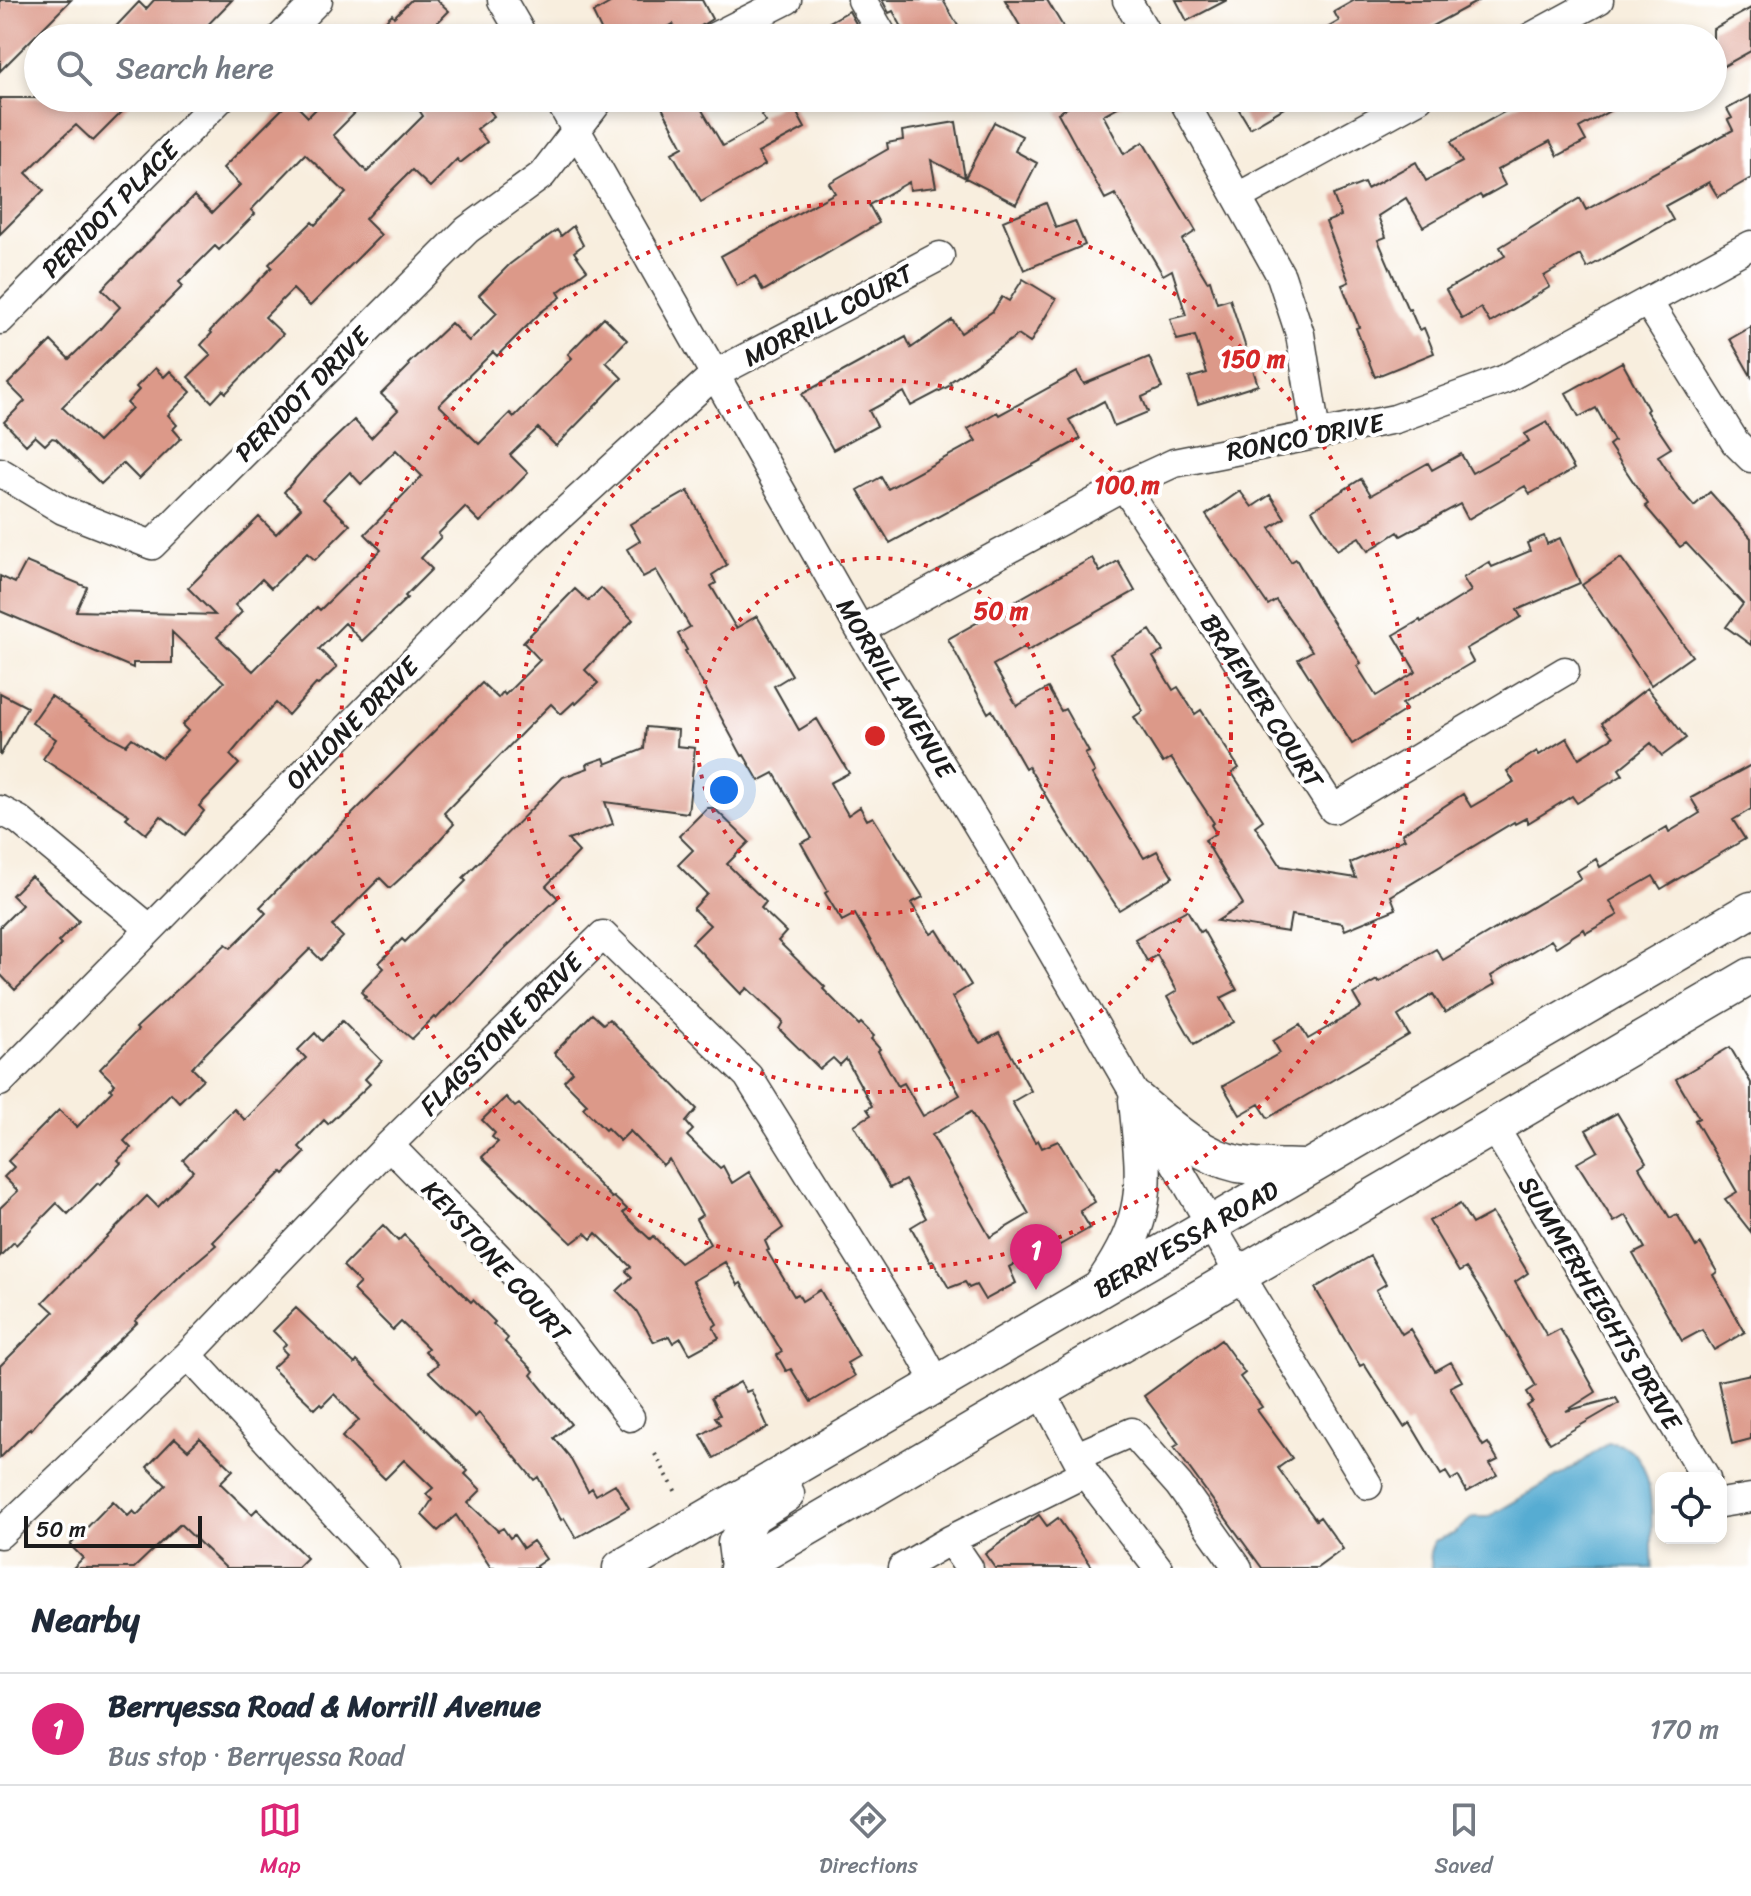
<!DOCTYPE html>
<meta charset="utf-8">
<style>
:root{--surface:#fff;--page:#f6f6f7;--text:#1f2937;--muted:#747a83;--line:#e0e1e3;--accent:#db2777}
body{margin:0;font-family:Sriracha,sans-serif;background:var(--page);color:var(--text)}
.controls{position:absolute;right:24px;bottom:24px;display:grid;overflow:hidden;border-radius:16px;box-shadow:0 4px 12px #0003}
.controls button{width:72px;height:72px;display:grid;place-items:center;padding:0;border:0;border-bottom:2px solid var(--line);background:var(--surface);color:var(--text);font:40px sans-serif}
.scale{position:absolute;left:24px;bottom:20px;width:178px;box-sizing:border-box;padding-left:8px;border:4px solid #1c1c1c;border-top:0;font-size:22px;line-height:28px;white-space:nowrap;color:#1c1c1c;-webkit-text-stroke:6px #fff;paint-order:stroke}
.you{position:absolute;left:724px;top:790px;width:28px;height:28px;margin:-20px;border:6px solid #fff;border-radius:50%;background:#1a73e8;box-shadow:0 0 0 12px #1a73e833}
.badge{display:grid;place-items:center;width:52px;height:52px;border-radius:50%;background:var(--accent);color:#fff;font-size:26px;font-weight:700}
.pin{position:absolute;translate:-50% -66px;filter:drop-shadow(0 2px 4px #0008)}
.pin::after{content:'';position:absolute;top:42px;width:28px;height:24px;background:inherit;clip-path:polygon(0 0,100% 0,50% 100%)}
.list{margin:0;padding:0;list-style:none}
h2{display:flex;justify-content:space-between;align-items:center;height:104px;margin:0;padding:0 32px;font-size:34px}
h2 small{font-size:26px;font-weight:400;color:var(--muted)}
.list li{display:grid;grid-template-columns:52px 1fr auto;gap:24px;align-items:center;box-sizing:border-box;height:112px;padding:0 32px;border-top:2px solid var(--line)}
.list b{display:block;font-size:30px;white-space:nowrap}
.list p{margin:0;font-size:26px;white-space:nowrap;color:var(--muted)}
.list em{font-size:26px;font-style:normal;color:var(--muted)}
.icon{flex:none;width:44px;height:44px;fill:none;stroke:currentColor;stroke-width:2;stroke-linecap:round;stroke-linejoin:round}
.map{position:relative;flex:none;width:1751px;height:1568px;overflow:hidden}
.search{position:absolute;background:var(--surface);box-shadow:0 4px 12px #0003;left:24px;right:24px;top:24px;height:88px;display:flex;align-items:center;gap:20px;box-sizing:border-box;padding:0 28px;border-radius:44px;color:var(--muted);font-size:30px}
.sheet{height:216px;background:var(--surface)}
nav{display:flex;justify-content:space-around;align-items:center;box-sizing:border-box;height:112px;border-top:2px solid var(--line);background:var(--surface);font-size:22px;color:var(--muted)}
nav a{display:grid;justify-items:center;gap:4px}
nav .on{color:var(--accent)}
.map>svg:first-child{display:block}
</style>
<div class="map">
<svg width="1751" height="1568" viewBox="0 0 1751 1568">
<rect width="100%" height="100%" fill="#fff"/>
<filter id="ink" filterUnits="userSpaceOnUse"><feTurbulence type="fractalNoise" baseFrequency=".0125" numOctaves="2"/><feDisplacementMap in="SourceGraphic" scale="16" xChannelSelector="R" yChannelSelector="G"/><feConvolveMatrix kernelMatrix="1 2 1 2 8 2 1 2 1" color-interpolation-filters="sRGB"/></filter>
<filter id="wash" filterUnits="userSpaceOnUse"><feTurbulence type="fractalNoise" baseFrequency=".006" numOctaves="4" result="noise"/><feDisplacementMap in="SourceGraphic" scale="32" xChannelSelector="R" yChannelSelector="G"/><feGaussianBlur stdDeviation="1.8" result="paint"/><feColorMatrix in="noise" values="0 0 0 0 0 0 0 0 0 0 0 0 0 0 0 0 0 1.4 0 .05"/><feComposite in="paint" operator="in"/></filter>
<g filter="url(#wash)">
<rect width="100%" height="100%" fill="#f8eede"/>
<path fill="#56acd2" stroke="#396477" stroke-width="2" d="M1608 1443C1663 1443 1649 1530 1653 1568H1432L1430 1553 1434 1541 1453 1534 1473 1517H1488L1579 1464Z"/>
<g id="blocks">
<path fill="#dc9989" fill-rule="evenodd" d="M0 0H71L0 71Z
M154 0H232L195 38H184L172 27 162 38H105L139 2 146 9Z
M411 0H437L449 11 422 38H368L392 14 394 17Z
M615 0H702L712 19 698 28 695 38H682L673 24 649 38H605L593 13Z
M882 0H943L965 38H908L893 11 889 13Z
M1005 0H1047L1070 38H1027Z
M1176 0H1227L1187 21Z
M1355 0H1480L1410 38H1384L1379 30 1365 38H1310L1339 21 1334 12Z
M1751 8V51L1713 72V29Z
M849 11 860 31 848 38H801Z
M1751 96V178L1718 197 1709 182 1665 206 1673 220 1587 268 1580 255 1544 276 1550 287 1490 323 1481 308 1462 319 1446 290 1505 256 1500 247 1580 198 1586 210 1733 130 1728 120 1732 118 1727 109Z
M0 98H136L93 141 76 125 55 144 26 173 44 190 0 234Z
M327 98H370L333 135 367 172 423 116 417 107 429 98H480L494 116 477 129 487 142 460 163 457 159 430 187 412 170 385 197 365 219 381 235 310 306 293 289 265 317 283 334 226 393 223 390 212 402 188 377 211 355 201 345 212 333 210 331 272 267 269 264 312 222 315 225 346 193 305 154 251 210 255 214 219 250 215 246 179 282 183 286 62 407 98 442 132 408 127 403 139 390 136 387 155 368 164 377 170 371 191 392 168 415 177 425 173 429 181 438 139 479 123 463 101 484 56 439 52 438 45 445 35 436 26 445 4 422 25 401 8 384 51 341 69 359 100 329 120 307 102 289 194 196 212 213 240 185 223 168 291 100 308 117Z
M657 98H695L723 146 766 122 761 115 790 100 805 128 758 153 765 165 701 202 672 153 683 147Z
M1085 98H1134L1103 115 1124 154 1143 142 1196 231 1182 240 1207 281 1210 280 1217 303 1230 299 1258 385 1198 404 1189 378 1207 373 1195 336 1177 340 1170 319 1186 315 1172 270 1163 275 1115 194 1105 199 1058 113Z
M1232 98H1301L1250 128Z
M1529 98H1633L1579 128 1586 141 1558 156 1550 141 1497 170 1505 185 1482 198 1480 195 1423 227 1406 198 1378 216 1386 237 1378 240 1408 310 1410 309 1419 330 1424 328 1434 353 1375 377 1356 328 1359 327 1342 285 1349 282 1326 222 1341 216 1333 195 1364 183 1367 189 1416 162 1426 181 1462 162 1451 142Z
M956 122 965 178 994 122 1022 136 1015 151 1037 163 1016 204 931 160 936 187 910 190 909 182 869 205 879 223 763 291 755 276 737 286 721 256 835 193 829 183 888 149 887 143 903 140 902 131Z
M1046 203 1056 228 1075 221 1085 245 1024 270 1003 221Z
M573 226 583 245 574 252 587 270 558 292 561 297 541 312 497 356 493 352 439 405 479 444 510 413 514 417 572 358 568 354 604 317 627 340 606 362 622 378 556 446 538 428 510 455 528 473 480 522 465 507 438 534 441 537 421 558 432 569 405 596 407 598 362 641 345 623 319 649 337 667 318 685 316 684 288 715 276 703 249 732 230 755 239 764 199 806 204 811 185 835 161 816 146 834 126 818 129 815 43 759 56 739 32 723 51 696 111 737 126 745 132 738 162 758 188 731 182 725 224 682 172 632V663H133V668L0 611V576L15 583 26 562 87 587 76 611 215 615 188 588 259 517 276 534 301 508 284 492 310 462 354 420 371 438 398 410 381 394 409 366 408 364 451 323 469 341 497 313 479 295 510 264 530 249 557 230 561 236ZM396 450 422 476 365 534 381 550 320 610 317 607 253 671 217 637 242 612 235 605 262 579 271 588 307 553 315 560 350 525 323 499 350 472 361 484Z
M1023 279 1056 299 1030 343 1018 335 950 382 951 385 911 406 904 392 869 411 877 426 833 450 802 394 906 337 911 348 952 320 961 333 993 311 1002 297 1009 301Z
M1751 327V376L1730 339Z
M1149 357 1162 388 1142 397 1148 412 1114 426 1104 401 1069 420 1080 439 890 543 858 490 881 477 888 489 976 441 968 429 997 412 999 415 1077 372 1084 384Z
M1622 362 1648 409 1646 411 1671 448 1658 456 1678 487 1694 506 1710 492 1751 538V645L1726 627 1743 604 1686 543 1680 547 1645 506 1648 504 1609 445 1614 441 1596 408 1579 417 1566 393Z
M1547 422 1574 469 1530 494 1525 486 1468 519 1460 504 1401 536 1398 532 1368 551 1359 537 1337 550 1312 510 1361 479 1371 495 1428 463 1432 470 1461 454 1472 473 1529 441 1525 434Z
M688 491 727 565 712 575 716 583 711 586 736 628 757 616 792 675 774 686 799 730 817 719 849 773 830 783 848 815 860 807 867 820 873 817 923 897 911 903 931 934 937 930 971 985 952 997 975 1037 980 1043 999 1033 1031 1091 1012 1102 1035 1142 1038 1140 1042 1148 1058 1141 1095 1202 1080 1211 1090 1228 1051 1250 1048 1245 1009 1267 1016 1283 985 1300 976 1285 969 1288 965 1282 949 1288 933 1261 930 1262 911 1227 926 1218 905 1180 890 1188 854 1125 871 1115 867 1109 872 1106 846 1059 840 1065 833 1058 820 1069 779 1029 783 1022 747 988 741 994 692 943 710 925 693 909 707 894 678 865 693 850 679 836 707 808H714L749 842 727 864 766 902 761 908 786 932 778 941 825 987 823 989 859 1025 861 1023 874 1036 871 1039 880 1049 878 1051 898 1086 904 1083 923 1116 960 1095 855 914 842 921 825 893 828 891 801 843 812 838 774 773 759 781 744 755 742 756 685 651 687 650 678 634 690 627 656 570 643 577 627 549 640 541 630 524ZM971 1112 1029 1214 990 1237 932 1135Z
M1240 491 1252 507 1270 495 1285 518 1270 528 1291 562 1296 559 1320 602 1361 663 1357 666 1376 696 1416 672 1394 635 1420 620 1421 622 1471 591 1463 578 1489 562 1492 567 1530 551 1527 543 1544 536 1547 544 1560 538 1580 583 1517 610 1521 617 1466 649 1473 662 1402 704 1406 710 1352 744 1298 659 1312 651 1276 600 1268 605 1206 515Z
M1092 558 1100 572 1118 561 1135 591 1027 651 1025 647 993 665 1017 706 1048 688 1061 711 1065 709 1089 752 1085 754 1095 772 1092 774 1144 858 1157 851 1173 877 1119 910 1061 822 1028 766 1025 768 992 710 988 713 948 639Z
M1621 558 1692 656 1651 685 1582 585Z
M601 588 633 620 585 670 598 683 576 704 574 702 561 714 551 704 524 731 444 813 454 824 426 855 390 888 380 878 332 926 343 937 321 960 310 949 205 1054 192 1068 203 1079 179 1102 171 1093 124 1141 131 1148 118 1160 121 1163 100 1185 98 1183 68 1214 57 1203 16 1245 14 1242 0 1256V1208L18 1191 4 1177 14 1167 8 1161 59 1110 77 1127 112 1091 110 1089 115 1084 100 1069 138 1030 136 1028 226 944 231 948 266 913 260 907 482 683 498 698 503 692 505 695 540 660 523 642 575 589 588 601Z
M1150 630 1163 651 1153 657 1173 690 1178 687 1195 714 1201 710 1239 768 1232 773 1263 820 1255 826 1281 866 1356 878 1350 863 1405 839 1402 834 1463 794 1471 807 1514 782 1507 771 1537 751 1539 755 1567 738 1579 758 1613 737 1602 723 1647 688 1686 738 1662 756 1651 743 1619 769 1623 775 1577 803 1572 796 1528 823 1526 818 1515 824 1514 822 1391 896 1396 909 1345 930 1342 923 1291 915 1288 932 1217 921 1243 904 1205 840 1216 833 1211 825 1214 823 1171 758 1163 763 1134 717 1143 711 1110 654Z
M0 693 27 707 0 756Z
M646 727 678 730 677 746 695 748 688 813 605 802 613 824 568 840 579 852 546 886 558 898 502 951 452 1005 451 1003 436 1019 434 1017 412 1039 364 998 366 997 361 992 384 968 379 963 402 939 405 942 466 881 463 878 563 777 588 768 587 764 604 758 606 764 644 749Z
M1751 765V809L1733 820 1745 839 1661 889 1653 876 1610 901 1618 915 1586 933 1584 929 1556 947 1551 940 1491 976 1495 984 1445 1013 1433 994 1398 1016 1409 1035 1268 1118 1259 1104 1240 1115 1223 1086 1280 1053 1273 1041 1300 1025 1308 1039 1361 1008 1353 994 1377 980 1378 983 1436 949 1443 960 1581 878 1577 871 1596 859 1600 867 1667 827 1669 832 1700 813 1691 798Z
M31 876 79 921 58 942 61 945 15 990 0 974V927L22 905 12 895Z
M1187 910 1200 932 1203 930 1237 990 1221 998 1234 1022 1194 1044 1167 997 1177 991 1157 955 1147 961 1135 939Z
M592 1014 603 1024 609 1019 697 1109 686 1122 693 1130 687 1136 720 1168 723 1166 732 1183 749 1172 783 1228 765 1241 769 1250 767 1251 794 1296 798 1294 802 1301 820 1290 859 1356 847 1363 855 1376 811 1402 791 1369 786 1371 777 1355 782 1352 741 1283 738 1285 725 1262 693 1281 717 1324 713 1327 719 1338 690 1354 681 1338 673 1343 669 1336 654 1342 636 1310 617 1291 632 1277 626 1271 631 1267 596 1233 591 1239 585 1233 572 1243 482 1157 498 1142 492 1137 495 1133 482 1120 506 1097 515 1107 519 1104 612 1198 614 1197 627 1209 623 1213 636 1226 650 1239 653 1236 680 1263 710 1244 696 1219 702 1215 669 1159 663 1165 630 1131 620 1141 607 1128 605 1130 583 1108 587 1104 564 1081 573 1072 554 1053Z
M342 1021 382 1061 365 1079 370 1084 328 1124 324 1120 299 1147 305 1153 284 1174 282 1172 213 1242 216 1245 183 1273 135 1321 137 1323 52 1405 31 1430 30 1428 0 1458V1366L54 1312 43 1302 147 1196 158 1207 193 1171 183 1160 234 1109 245 1120 306 1058 298 1050 315 1033 322 1041Z
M1730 1047 1751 1083V1232L1725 1199 1737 1192 1695 1120 1699 1118 1676 1079Z
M1617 1113 1646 1162 1639 1167 1670 1218 1677 1214 1696 1247 1701 1244 1717 1272 1713 1275 1745 1332 1714 1350 1702 1330 1682 1341 1633 1254 1645 1248 1626 1215 1614 1222 1577 1163 1598 1151 1586 1130Z
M1460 1204 1472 1224 1492 1213 1528 1273 1515 1282 1547 1336 1560 1329 1596 1392 1566 1411 1616 1398 1619 1403 1550 1443 1527 1406 1533 1402 1527 1392 1536 1386 1484 1295 1466 1268 1459 1272 1429 1221Z
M383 1225 398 1241 404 1235 471 1302 473 1300 495 1322 493 1324 508 1338 505 1342 534 1371 531 1375 571 1424 554 1438 569 1456 588 1491 592 1488 596 1495 615 1484 629 1508 576 1538 564 1518 561 1520 538 1477 534 1480 479 1413 475 1417 429 1372 438 1364 425 1351 428 1348 401 1322 393 1330 353 1290 360 1283 343 1266Z
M1370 1256 1386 1284 1376 1290 1402 1334 1410 1329 1435 1371 1451 1362 1462 1381 1450 1387 1483 1446 1488 1443 1498 1460 1490 1464 1497 1475 1467 1492 1458 1476 1451 1480 1446 1472 1441 1475 1410 1423 1404 1427 1364 1364 1360 1366 1315 1288Z
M296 1308 355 1364 357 1361 468 1471 465 1474 481 1490 468 1503 498 1531 503 1528 510 1538 514 1535 523 1548 533 1541 546 1559 536 1566 537 1568H491L456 1515 438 1531 422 1515 432 1500 426 1494 433 1488 404 1460 385 1479 342 1437 359 1420 334 1394 322 1406 320 1404 315 1409 272 1368 287 1354 282 1349 286 1344 273 1331Z
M1221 1340 1245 1373 1240 1377 1262 1407 1257 1410 1292 1458 1278 1468 1316 1520 1320 1517 1343 1549 1317 1568H1262L1174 1447 1179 1444 1144 1396Z
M1751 1374V1439L1732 1444 1718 1381Z
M740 1382 746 1392 751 1390 768 1427 714 1458 701 1435 720 1424 715 1417 720 1415 711 1398Z
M175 1438 188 1450 200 1438 233 1470 220 1483 252 1514 257 1509 307 1558 297 1568H226L180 1524 134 1568H73L83 1558 70 1545 113 1501 128 1516 133 1511 137 1515 166 1485 147 1467Z
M1039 1515 1047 1526 1058 1518 1093 1568H995L985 1554Z"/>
</g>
</g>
<g filter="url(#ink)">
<use href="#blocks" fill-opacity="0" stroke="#3d3c39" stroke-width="2"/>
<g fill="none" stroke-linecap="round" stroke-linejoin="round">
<g stroke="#3d3c39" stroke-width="31">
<path id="minor" d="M502 0 524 38
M862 0 884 38
M1127 0 1149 38
M280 38 318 0
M712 38 787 0
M1529 38 1599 0
M558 98 860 630 1003 867 1240 1275 1368 1485
M1182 98 1281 276 1300 334 1316 434
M1238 197 1419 98
M1648 302 1735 442 1751 458
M0 320 221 98
M0 472 63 510 152 545 467 230 542 175 601 98
M1124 486 1333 809 1565 671
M860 630 1124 486 1174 463 1395 419 1505 379 1751 245
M0 810 19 820 149 928
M0 1082 526 547 715 374 940 256
M1494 1127 1706 1478
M389 1145 537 1297 630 1417
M188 1355 385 1568
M1077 1456 1132 1432 1179 1485 1238 1568
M1085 1473 1158 1568
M1721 1503 1751 1498
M0 1534 188 1355 389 1145 603 935 748 1076 920 1352 938 1385
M950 1540 969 1568
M902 1568 950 1540 1085 1473 1041 1391"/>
</g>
<g stroke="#3d3c39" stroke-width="39">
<path id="major" d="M1137 1100C1167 1125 1199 1156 1238 1164 1261 1168 1285 1167 1308 1168
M1103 1285C1152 1213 1145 1183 1137 1100
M739 1567 736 1543 753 1515 786 1494
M621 1568 1751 910
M738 1568 1751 976"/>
</g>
<path stroke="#3d3c39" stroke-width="4" stroke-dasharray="2 6" stroke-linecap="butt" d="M655 1454 678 1496"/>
<use href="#minor" stroke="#fff" stroke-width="28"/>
<use href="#major" stroke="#fff" stroke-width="36"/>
</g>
</g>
<g fill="none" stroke="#d62828" stroke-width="4" stroke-dasharray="4 8">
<circle cx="875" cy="736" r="178"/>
<circle cx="875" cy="736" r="356"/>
<circle cx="875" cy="736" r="534"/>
</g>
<g text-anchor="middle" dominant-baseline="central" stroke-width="8" stroke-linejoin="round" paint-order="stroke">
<g font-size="26" fill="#1c1c1c" stroke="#fff">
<text transform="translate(110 209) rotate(-45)">PERIDOT PLACE</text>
<text transform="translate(828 315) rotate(-28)">MORRILL COURT</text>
<text transform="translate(302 394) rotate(-45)">PERIDOT DRIVE</text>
<text transform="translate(1305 437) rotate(-11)">RONCO DRIVE</text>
<text transform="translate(896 688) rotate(59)">MORRILL AVENUE</text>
<text transform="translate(1262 701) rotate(57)">BRAEMER COURT</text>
<text transform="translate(352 723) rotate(-45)">OHLONE DRIVE</text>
<text transform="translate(501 1034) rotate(-45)">FLAGSTONE DRIVE</text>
<text transform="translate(1186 1239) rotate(-30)">BERRYESSA ROAD</text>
<text transform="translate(496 1261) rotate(48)">KEYSTONE COURT</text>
<text transform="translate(1600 1303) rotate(59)">SUMMERHEIGHTS DRIVE</text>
</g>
</g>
<circle cx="875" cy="736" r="12" fill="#d62828" stroke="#fff" stroke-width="4"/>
<g font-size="24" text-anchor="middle" font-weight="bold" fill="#d62828" stroke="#fff" stroke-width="8" stroke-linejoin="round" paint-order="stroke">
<text x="1253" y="367">150 m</text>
<text x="1127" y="493">100 m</text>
<text x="1001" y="619">50 m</text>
</g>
</svg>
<div class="controls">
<button><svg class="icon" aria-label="locate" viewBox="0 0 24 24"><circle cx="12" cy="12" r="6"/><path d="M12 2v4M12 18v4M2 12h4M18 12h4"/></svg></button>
</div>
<div class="scale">50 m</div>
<div class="you"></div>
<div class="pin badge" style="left:1036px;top:1290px">1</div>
<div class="search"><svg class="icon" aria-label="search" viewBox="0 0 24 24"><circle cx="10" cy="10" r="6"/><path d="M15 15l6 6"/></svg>Search here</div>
</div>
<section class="sheet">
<h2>Nearby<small></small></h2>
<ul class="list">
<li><span class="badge">1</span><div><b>Berryessa Road &amp; Morrill Avenue</b><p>Bus stop · Berryessa Road</p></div><em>170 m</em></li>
</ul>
</section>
<nav>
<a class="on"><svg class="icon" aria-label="map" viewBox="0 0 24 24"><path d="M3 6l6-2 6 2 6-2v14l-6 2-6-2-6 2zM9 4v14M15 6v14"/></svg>Map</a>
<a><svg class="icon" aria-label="directions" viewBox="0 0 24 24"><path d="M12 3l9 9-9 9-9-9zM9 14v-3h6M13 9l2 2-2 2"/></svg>Directions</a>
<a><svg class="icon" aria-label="saved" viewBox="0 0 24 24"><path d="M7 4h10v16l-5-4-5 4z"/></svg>Saved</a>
</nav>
